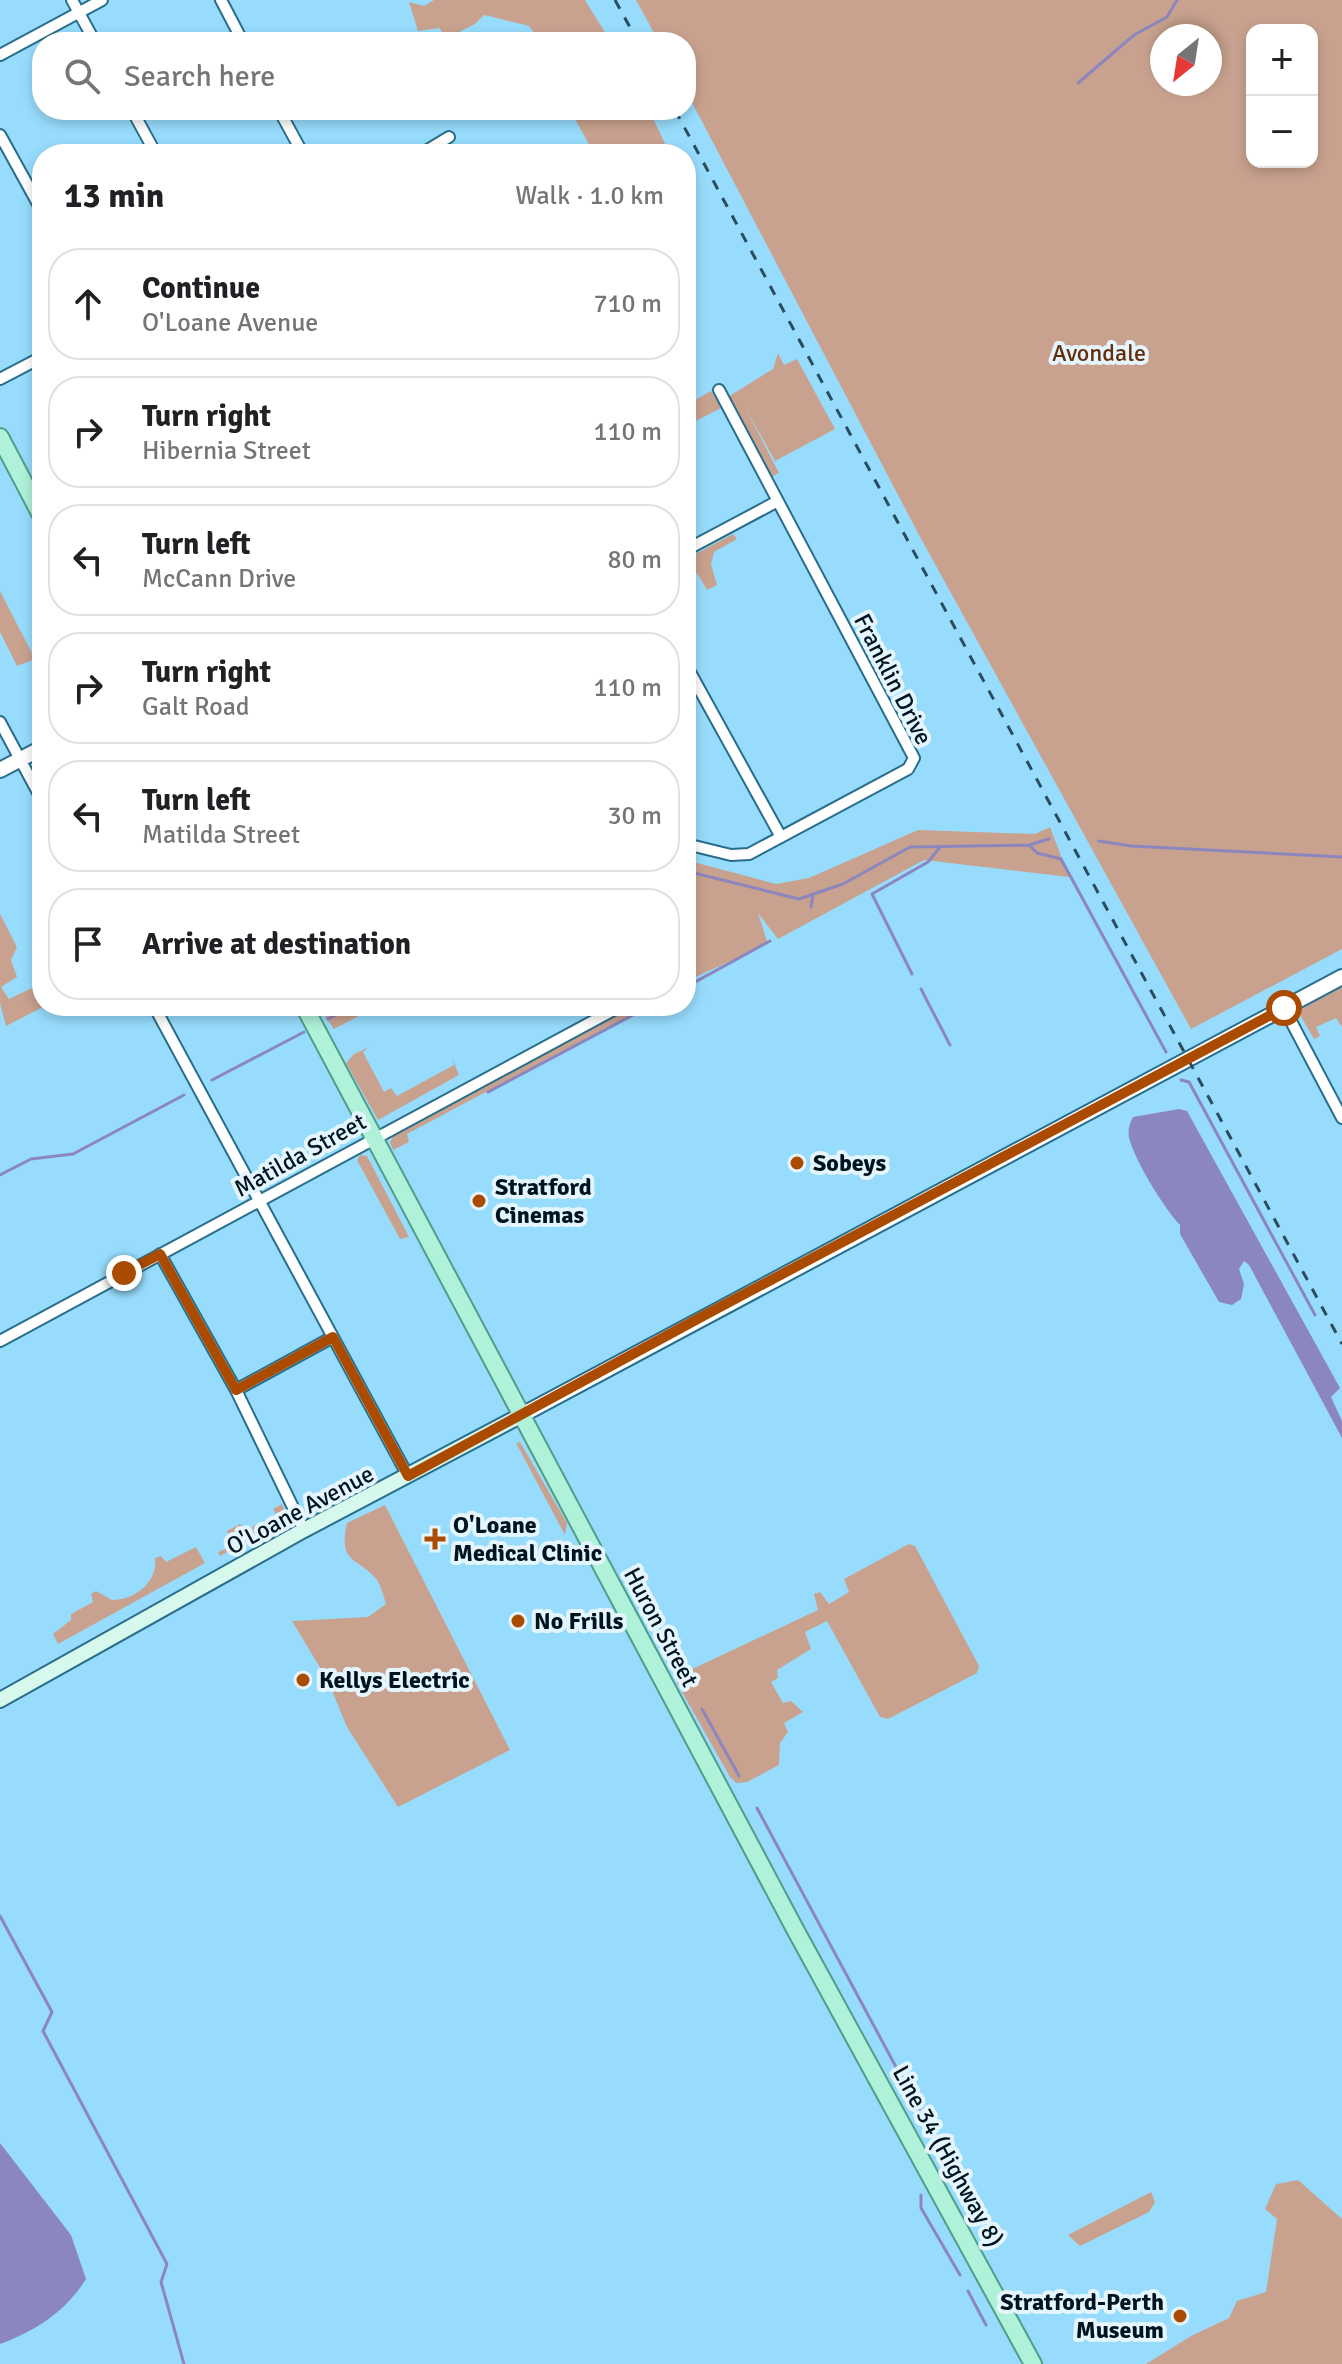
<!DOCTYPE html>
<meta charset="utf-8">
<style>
:root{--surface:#fff;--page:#f6f6f6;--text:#202124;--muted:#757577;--line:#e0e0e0}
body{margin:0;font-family:Signika,sans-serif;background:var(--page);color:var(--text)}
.controls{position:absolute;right:24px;top:24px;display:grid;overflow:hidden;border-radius:16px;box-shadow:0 4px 12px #0003}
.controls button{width:72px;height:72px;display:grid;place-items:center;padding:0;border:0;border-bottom:2px solid var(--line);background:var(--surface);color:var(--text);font:40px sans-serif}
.compass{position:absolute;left:1150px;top:24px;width:72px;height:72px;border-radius:50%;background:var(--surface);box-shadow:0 4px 12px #0003;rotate:210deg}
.stop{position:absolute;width:24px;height:24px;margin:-18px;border:6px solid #ab4b00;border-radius:50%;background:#fff}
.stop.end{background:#ab4b00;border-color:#fff;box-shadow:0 2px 8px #0008}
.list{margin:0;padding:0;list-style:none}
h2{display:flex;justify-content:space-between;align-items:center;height:104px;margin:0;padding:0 32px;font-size:34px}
h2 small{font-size:26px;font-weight:400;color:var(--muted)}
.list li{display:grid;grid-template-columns:52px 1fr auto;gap:24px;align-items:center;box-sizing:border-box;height:112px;margin:0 16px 16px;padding:0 16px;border:2px solid var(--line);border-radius:32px}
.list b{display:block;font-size:30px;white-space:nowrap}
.list p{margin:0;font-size:26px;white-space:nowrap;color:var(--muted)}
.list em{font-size:26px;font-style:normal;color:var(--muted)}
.icon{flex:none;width:44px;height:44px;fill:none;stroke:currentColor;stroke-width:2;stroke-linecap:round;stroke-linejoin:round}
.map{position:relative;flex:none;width:1342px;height:2364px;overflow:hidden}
.search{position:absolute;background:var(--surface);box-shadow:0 4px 12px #0003;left:32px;top:32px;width:664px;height:88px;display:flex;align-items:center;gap:20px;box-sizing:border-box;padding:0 28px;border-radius:32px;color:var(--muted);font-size:30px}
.panel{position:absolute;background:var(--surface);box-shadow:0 4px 12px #0003;left:32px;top:144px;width:664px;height:872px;border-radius:32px}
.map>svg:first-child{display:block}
</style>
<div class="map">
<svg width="1342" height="2364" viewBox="0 0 1342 2364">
<rect width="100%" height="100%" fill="#97dcfc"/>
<path fill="#c9a28f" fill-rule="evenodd" d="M434 0H585L611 42H541L529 26 484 15 475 24 447 38 439 28 418 31 409 2 424 6Z
M636 0H1342V949L1191 1029 919 535 686 91V42H659ZM1252 30H1312V162H1252ZM1162 36H1210V84H1162Z
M579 110H649L670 154H583L591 148 574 117Z
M778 353 784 365 797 359 835 429 775 461 745 407 779 473 771 477 728 397 773 369Z
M711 391 721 408 686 426V405Z
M733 534 737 539 714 552 711 564 717 585 707 590 697 573 686 579V559Z
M0 591 35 659 17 666 0 632Z
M1050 827 1069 877 924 860 778 939 758 913 768 944 691 979 686 958V860L776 884 809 878 918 830 1035 834Z
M0 914 17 947 11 960 17 977 1 987 9 999 34 987 45 1006 6 1026 0 1003Z
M1342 986V1027L1336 1018 1316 1027 1320 1036 1314 1039 1299 1013 1294 1018 1293 1014Z
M333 1006H378L334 1029 322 1012Z
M635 1006H647L407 1134 409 1142 393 1150 390 1142 394 1135Z
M369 1047 363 1052 384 1092 391 1088 397 1096 454 1065 452 1058 459 1075 378 1120 346 1063 354 1054Z
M360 1155 367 1156 409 1237 400 1239 357 1160Z
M520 1442 567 1523 565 1535 516 1443Z
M282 1504 287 1519 220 1556 218 1552 233 1546 227 1531 240 1524 249 1534 254 1531 252 1527 263 1522 269 1524 277 1516 273 1509Z
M385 1505 510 1750 398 1807 347 1727 328 1681 292 1621 368 1617 386 1604C384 1597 381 1586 377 1580 357 1556 338 1565 347 1523Z
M909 1544 915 1546 979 1666 977 1673 888 1719 880 1717 827 1621 805 1632 811 1649 777 1670 778 1678 771 1682 783 1703 791 1701 803 1712 784 1723 788 1732 780 1743 779 1765 747 1782 736 1783 730 1777 677 1683 688 1671 818 1610 814 1594 820 1592 829 1604 849 1592 844 1579Z
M196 1547 205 1563 58 1644 53 1634 71 1620V1614L93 1602 91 1594 96 1591 112 1600C135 1600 158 1582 155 1558L161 1556 166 1562Z
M1298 2180 1342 2219V2364H1146L1191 2336 1229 2318 1237 2301 1266 2292 1277 2219 1265 2209 1276 2184Z
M1151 2192 1155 2202 1149 2212 1080 2246 1068 2235Z"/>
<path fill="#8c86bf" d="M1179 1109 1187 1111 1340 1388 1331 1397 1342 1421V1438L1249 1265 1244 1261 1239 1269 1244 1284 1241 1299 1232 1305 1219 1302 1180 1234V1225C1164 1208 1137 1164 1130 1141 1127 1133 1129 1124 1133 1117Z
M0 2143 71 2235 86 2279C66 2311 36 2331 0 2344Z"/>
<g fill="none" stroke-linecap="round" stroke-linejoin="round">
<path stroke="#8c86bf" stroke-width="3" d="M1078 83 1134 35 1167 17 1177 0
M1099 841 1131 846 1342 857
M1029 845 1037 853 1061 859 1166 1052
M686 871 799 899 843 884 910 847 1029 845 1049 839
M811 907 813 895
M912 974 872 894 928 862 941 846
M695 982 770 941
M921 989 950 1045
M328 1019 353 1006
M212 1080 304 1032
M1181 1080 1189 1082 1315 1315
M488 1092 650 1006
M0 1175 31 1159 73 1154 184 1095
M702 1709 739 1776
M757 1808 955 2177 951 2179
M0 1916 52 2012 43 2031 167 2264 161 2282 184 2364
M921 2195V2208L960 2275
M968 2291 986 2325"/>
<g stroke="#286e8b" stroke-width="14">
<path id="minor" d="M72 0 95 42
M221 0 243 42
M0 55 102 0
M132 110 156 154
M279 110 303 154
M0 135 42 211
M421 154 449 137
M0 379 42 357
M686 550 778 501
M686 665 781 837
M0 722 42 800
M686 844 731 855 749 854 908 769 914 758 719 390
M154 1006 408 1476
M1284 1008 1342 1118
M160 1254 236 1390 304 1530
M0 1341 621 1006
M236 1390 333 1337"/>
</g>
<g stroke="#286e8b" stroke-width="18">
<path id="tertiary" d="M0 770 42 748
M520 1416 1342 977"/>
</g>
<g stroke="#286e8b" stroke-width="18">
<path id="secondary" d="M0 1700 304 1530 520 1416"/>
</g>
<g stroke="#509e89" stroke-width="20">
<path id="primary" d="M0 437 42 517
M304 1006 796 1931 1033 2364"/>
</g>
<use href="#minor" stroke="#fff" stroke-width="10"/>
<use href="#tertiary" stroke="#fff" stroke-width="14"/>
<use href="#secondary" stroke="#d7f8ed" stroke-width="14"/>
<use href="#primary" stroke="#b0f1da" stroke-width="16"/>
<path stroke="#2a4c5d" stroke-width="3" stroke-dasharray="10 10" stroke-linecap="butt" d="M615 0 638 42
M675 110 1342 1344"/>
</g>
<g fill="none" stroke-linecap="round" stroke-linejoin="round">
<path stroke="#ab4b00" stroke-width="10" d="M124 1273 160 1254 236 1390 333 1337 408 1476 703 1316 1284 1008"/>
</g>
<g fill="#ab4b00" stroke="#e5f5fd" stroke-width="3">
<circle cx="797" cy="1163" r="8"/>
<circle cx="479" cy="1201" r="8"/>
<path d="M431 1527h8v8h8v8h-8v8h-8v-8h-8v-8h8z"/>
<circle cx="518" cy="1621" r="8"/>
<circle cx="303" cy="1680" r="8"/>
<circle cx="1180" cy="2316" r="8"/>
</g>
<g text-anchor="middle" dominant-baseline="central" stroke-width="8" stroke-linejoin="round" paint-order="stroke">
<g font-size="24" fill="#652d09" stroke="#e5f5fd">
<text x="1099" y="353">Avondale</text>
</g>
<g font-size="24" fill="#00141f" stroke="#e5f5fd">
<text transform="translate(893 679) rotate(63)">Franklin Drive</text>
<text transform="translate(300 1155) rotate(-29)">Matilda Street</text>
<text transform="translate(300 1510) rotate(-28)">O'Loane Avenue</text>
<text transform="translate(661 1627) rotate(62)">Huron Street</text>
<text transform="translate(948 2156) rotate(61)">Line 34 (Highway 8)</text>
</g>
<g font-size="24" font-weight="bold" fill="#00141f" stroke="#e5f5fd" text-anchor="start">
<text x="813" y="1163">Sobeys</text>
<text x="495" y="1187">Stratford<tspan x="495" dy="28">Cinemas</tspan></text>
<text x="453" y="1525">O'Loane<tspan x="453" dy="28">Medical Clinic</tspan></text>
<text x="534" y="1621">No Frills</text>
<text x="319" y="1680">Kellys Electric</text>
<text x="1164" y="2302" text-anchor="end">Stratford-Perth<tspan x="1164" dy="28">Museum</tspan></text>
</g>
</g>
</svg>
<div class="controls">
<button>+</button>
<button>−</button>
</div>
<svg class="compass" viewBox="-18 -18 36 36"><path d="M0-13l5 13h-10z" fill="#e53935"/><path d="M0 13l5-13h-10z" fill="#757577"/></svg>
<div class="stop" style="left:1284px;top:1008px"></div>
<div class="stop end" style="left:124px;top:1273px"></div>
<div class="search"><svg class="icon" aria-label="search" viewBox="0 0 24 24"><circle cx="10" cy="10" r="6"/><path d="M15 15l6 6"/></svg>Search here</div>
<section class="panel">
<h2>13 min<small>Walk · 1.0 km</small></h2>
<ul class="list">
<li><svg class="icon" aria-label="ahead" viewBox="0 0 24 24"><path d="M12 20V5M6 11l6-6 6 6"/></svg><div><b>Continue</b><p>O'Loane Avenue</p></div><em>710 m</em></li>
<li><svg class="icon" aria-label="right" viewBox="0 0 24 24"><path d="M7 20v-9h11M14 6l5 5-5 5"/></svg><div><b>Turn right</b><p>Hibernia Street</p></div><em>110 m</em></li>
<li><svg class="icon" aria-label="left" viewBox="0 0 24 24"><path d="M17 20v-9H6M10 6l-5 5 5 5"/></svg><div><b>Turn left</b><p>McCann Drive</p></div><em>80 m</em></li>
<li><svg class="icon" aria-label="right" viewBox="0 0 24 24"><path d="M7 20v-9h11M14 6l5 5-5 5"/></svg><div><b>Turn right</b><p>Galt Road</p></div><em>110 m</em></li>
<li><svg class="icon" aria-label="left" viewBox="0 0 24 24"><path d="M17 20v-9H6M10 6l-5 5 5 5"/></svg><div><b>Turn left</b><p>Matilda Street</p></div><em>30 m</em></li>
<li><svg class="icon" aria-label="arrive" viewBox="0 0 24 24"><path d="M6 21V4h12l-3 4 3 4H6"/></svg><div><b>Arrive at destination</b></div></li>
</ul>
</section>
</div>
